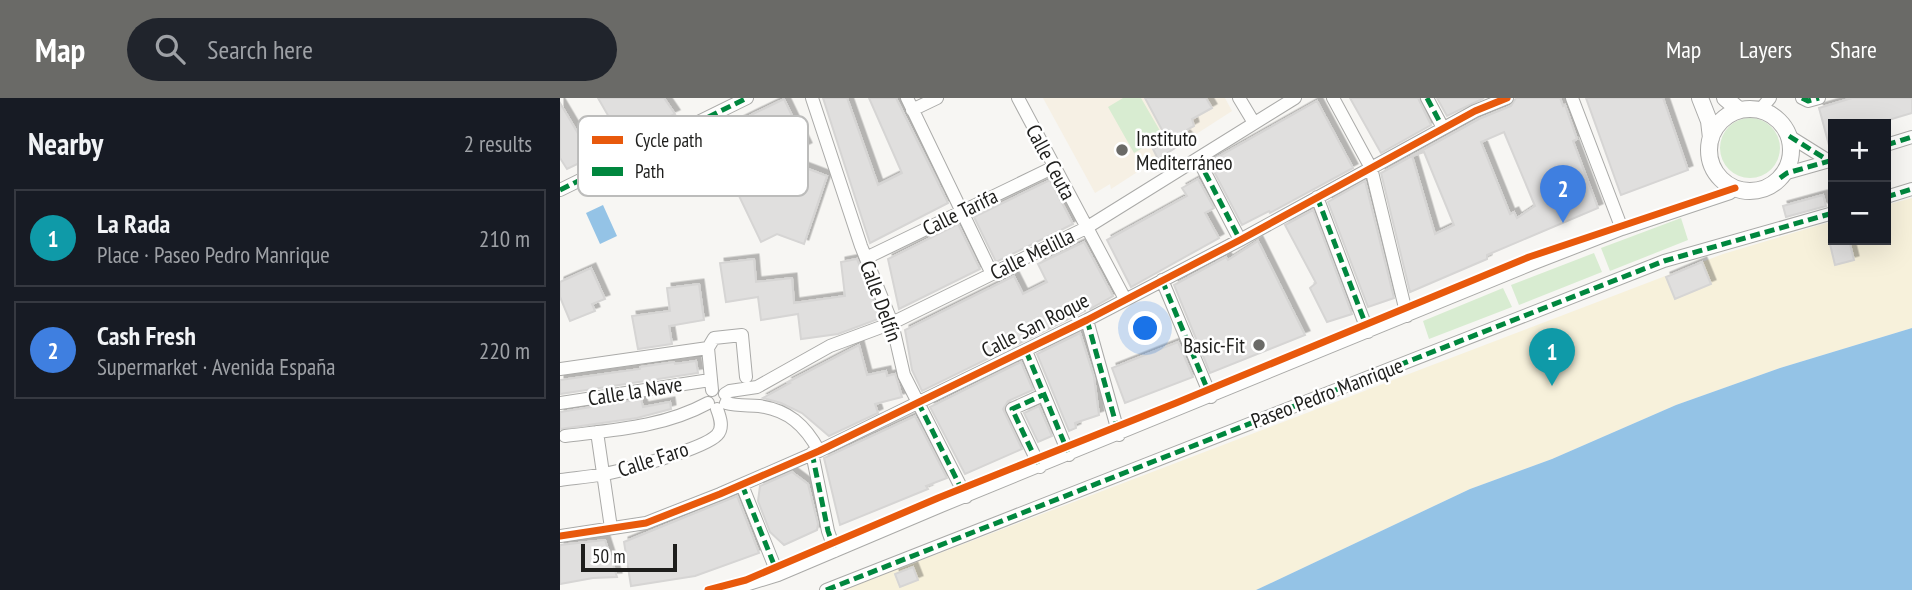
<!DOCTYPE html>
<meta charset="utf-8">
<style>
:root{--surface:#171b24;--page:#20242c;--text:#f1f3f6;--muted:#9ea1a6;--line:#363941;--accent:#6a6a67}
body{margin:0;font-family:"PT Sans Narrow",sans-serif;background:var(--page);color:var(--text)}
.controls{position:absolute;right:21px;top:21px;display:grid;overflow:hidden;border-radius:0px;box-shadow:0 7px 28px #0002}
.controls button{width:63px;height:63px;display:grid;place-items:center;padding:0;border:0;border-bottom:2px solid var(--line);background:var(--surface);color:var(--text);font:35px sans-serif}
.scale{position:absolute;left:21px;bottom:18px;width:96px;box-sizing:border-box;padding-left:7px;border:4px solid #1e1e1c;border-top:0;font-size:19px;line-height:24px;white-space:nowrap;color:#1e1e1c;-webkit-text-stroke:5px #fff;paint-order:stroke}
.you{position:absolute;left:586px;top:231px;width:24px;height:24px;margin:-18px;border:5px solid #fff;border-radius:50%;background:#1a73e8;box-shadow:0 0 0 10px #1a73e833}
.badge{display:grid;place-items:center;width:46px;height:46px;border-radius:50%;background:var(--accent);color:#fff;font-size:23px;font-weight:700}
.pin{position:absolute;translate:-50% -58px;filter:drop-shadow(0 2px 4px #0008)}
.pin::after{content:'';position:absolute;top:37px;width:24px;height:21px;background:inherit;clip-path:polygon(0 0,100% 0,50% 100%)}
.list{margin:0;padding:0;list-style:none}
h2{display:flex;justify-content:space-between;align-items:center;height:91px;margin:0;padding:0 28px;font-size:30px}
h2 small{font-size:23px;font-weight:400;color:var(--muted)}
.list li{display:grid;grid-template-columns:46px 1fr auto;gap:21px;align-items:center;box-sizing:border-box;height:98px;margin:0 14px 14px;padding:0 14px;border:2px solid var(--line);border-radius:0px}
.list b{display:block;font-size:26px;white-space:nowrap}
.list p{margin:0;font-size:23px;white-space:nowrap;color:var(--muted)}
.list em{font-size:23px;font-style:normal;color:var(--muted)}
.icon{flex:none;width:38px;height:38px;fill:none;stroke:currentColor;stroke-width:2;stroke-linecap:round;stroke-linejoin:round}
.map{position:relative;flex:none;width:1352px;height:492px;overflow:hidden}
header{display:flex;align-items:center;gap:42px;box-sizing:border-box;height:98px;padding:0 35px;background:var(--accent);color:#fff}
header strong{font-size:33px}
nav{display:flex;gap:38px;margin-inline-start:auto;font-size:24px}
.search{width:490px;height:63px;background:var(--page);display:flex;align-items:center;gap:18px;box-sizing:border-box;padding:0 24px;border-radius:38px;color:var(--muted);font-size:26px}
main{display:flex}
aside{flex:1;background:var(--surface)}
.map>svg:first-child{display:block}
</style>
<header>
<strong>Map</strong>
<div class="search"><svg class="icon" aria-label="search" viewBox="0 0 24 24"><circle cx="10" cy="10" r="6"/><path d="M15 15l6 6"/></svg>Search here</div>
<nav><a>Map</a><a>Layers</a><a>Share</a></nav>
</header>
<main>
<aside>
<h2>Nearby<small>2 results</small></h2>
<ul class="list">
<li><span class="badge" style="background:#0f9aa8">1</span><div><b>La Rada</b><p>Place · Paseo Pedro Manrique</p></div><em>210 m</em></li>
<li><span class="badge" style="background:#3f7fe0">2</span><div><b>Cash Fresh</b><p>Supermarket · Avenida España</p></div><em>220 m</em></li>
</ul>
</aside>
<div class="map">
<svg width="1352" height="492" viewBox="0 0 1352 492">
<defs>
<filter id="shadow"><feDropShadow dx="4.5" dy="-4.5" stdDeviation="0" flood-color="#0004"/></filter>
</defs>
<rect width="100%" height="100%" fill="#f7f6f3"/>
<path fill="#f6f0e4" d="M483 0H665L672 13 551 91 550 86 535 95Z"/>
<path fill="#d8ecd1" d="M563 0H581L603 38 574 55 548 9Z
M1160 50a30 30 0 1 1 60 0a30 30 0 1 1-60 0Z
M1121 120 1128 142 1050 173 1041 150Z
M1034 155 1042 174 959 207 951 187Z
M943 190 952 209 869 241 863 223Z"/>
<path fill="#f7f1db" d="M1352 100V230L1220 270 1116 307 992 361 910 391 696 492H283L1163 156 1273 123V142H1326V107Z"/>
<path fill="#94c3e6" d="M43 107 57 138 40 146 26 115Z
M1352 230V492H696L910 391 992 361 1116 307 1220 270Z"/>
<path fill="#e0dfde" stroke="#d6d5d4" stroke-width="2" fill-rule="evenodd" filter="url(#shadow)" d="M38 0H104L115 16 61 40Z
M263 0H287L318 87 342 75 309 0H336L388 105 310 145Z
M585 0H646L652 10 632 21 634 28 623 34 629 41 598 61 593 51 608 43Z
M790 0H858L871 27 821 55Z
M877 0H924L887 18Z
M956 0H1000L1003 8 1005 7 1017 41 1013 43 1038 110 927 157V161L850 194 821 75 919 21 951 8ZM944 34 975 108 957 120 954 114 950 116 921 44ZM864 54 894 127 875 136 852 58Z
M1026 0H1103L1128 72 1061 97Z
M1292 0H1352V15L1315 26H1273V50L1270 51 1259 10Z
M224 1 247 49 236 54 243 69 267 78 244 146 217 136 201 144 150 37Z
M757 3 793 70 710 115 709 113 682 127 649 64Z
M0 5 32 59 7 71 0 60Z
M638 81 654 110 645 115 659 140 571 189 547 142 627 98 622 90Z
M490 82 513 126 436 164 414 119Z
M805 83 834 200 808 209 768 104Z
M1263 97 1266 108 1226 119 1223 108Z
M753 112 792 216 767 224 750 190 756 185 725 127Z
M398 126 420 171 339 211 328 161Z
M1269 142H1289L1294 162 1275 167Z
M698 143 745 237 650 275 614 187 666 159 668 162Z
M524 144 553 198 530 211 528 207 525 208V213L362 293 352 272 345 232 454 178 463 196 487 184 478 166Z
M194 161 196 184 232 180 234 205 285 198 281 164 297 161 321 220 278 236 241 241 238 216 201 222 198 199 166 204 160 165Z
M1142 164 1151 186 1115 201 1106 179Z
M31 170 45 201 32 206 35 213 10 223 0 199V184Z
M139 186 144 222 109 228 112 246 78 251 72 218 110 213 107 190Z
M520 235 534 279 539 317 515 325 516 330 509 333 477 256Z
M618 244 633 279 565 305 552 270Z
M299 247 307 277 326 273 327 278 335 276 338 285 342 299 315 306 318 315 269 338 242 315 221 305 203 300 230 285 228 284Z
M136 263 138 275 0 296V282L80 271V269L114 264 115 266Z
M461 264 473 292 448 303 443 311 462 351 405 376 370 309Z
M81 301 83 309 110 304 111 311 77 320 0 331V314Z
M479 308 492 338 478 344 464 315Z
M355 318 387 380 366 388 368 391 280 427 264 360Z
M232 374 248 386 258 426 257 432 224 447 210 434 198 403 200 388Z
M177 398 199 455 135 478 71 488 64 444Z
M45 442 57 479 33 480 0 486V447Z
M353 469 358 482 340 489 335 476Z"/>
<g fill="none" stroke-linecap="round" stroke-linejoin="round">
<g stroke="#aaaaa8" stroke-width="14">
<path id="street" d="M252 0 301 148 332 225 344 277 406 399
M347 0 432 176
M458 0 565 201
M679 0 694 25
M773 0 811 70 847 218
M867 0 883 30
M1012 0 1062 131
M1242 0 1248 3 1259 0
M352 12 377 0
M1200 12 1210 0
M1229 38 1269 63
M1326 47 1352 39
M638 61 680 142
M1220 80 1227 75 1273 62
M0 92 187 0
M757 99 808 234
M1326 99 1352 91
M306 160 494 69
M602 182 651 299
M527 222 559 337
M466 253 509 357
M0 271 148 250
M152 292 148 250 154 240 182 237 186 279
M165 296 170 293 197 289 270 248 332 225 526 130 735 0
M0 305 150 282
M166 305C177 308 188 307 199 308 228 312 245 327 259 353
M37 334 51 430
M5 338C54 332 104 329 148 305
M252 355 268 433 275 453
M480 369 452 311 483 297
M0 382C14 380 29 379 44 376 65 372 144 351 157 337 164 330 160 319 157 311
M182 387 218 477
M0 438 86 425 160 396 259 353 527 222 680 142 915 13 947 0
M169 492 218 477 381 408 972 166 1062 131 1170 95 1175 90
M266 492 1104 163 1273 115"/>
</g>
<g stroke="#aaaaa8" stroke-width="18">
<path id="secondary" d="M1140 0 1149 23 1151 40
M1165 0 1179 12
M1149 52a41 41 0 1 1 82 0a41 41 0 1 1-82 0Z"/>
</g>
<use href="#street" stroke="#fefefd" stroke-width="12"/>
<use href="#secondary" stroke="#fefefd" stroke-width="16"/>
<path stroke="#00873e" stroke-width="5" stroke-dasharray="10 5" stroke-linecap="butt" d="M867 0 883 30
M1242 0 1248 3 1259 0
M1229 38 1269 63
M1326 47 1352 39
M638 61 680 142
M1220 80 1227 75 1273 62
M0 92 187 0
M757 99 807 230
M1326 99 1352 91
M602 182 649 295
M527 222 558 333
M466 253 508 354
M358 304 404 396
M252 355 268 433 274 450
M478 366 452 311 483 297
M182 387 217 474
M266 492 1104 163 1273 115"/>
<g stroke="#fff" stroke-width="11">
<path id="cycleway" d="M0 438 86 425 160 396 259 353 527 222 680 142 915 13 947 0
M148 492 186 482 378 400 616 305 969 159 1175 90"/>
</g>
<use href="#cycleway" stroke="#e8590c" stroke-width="7"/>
</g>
<g fill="#6a6a67" stroke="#fff" stroke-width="2.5">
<circle cx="562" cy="52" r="7"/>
<circle cx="699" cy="247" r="7"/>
</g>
<g text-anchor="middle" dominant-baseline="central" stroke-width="5" stroke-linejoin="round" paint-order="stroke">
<g font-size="21" fill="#1e1e1c" stroke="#fff" text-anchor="start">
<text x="576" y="40">Instituto<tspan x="576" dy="24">Mediterráneo</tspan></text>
<text x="685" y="247" text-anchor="end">Basic-Fit</text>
</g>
<g font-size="21" fill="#1e1e1c" stroke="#fff">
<text transform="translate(491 64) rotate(62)">Calle Ceuta</text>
<text transform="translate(400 114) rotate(-26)">Calle Tarifa</text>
<text transform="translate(472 156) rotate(-26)">Calle Melilla</text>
<text transform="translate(321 203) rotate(70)">Calle Delfín</text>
<text transform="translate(475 227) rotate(-27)">Calle San Roque</text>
<text transform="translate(75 293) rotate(-9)">Calle la Nave</text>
<text transform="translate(767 295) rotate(-21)">Paseo Pedro Manrique</text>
<text transform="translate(93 361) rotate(-18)">Calle Faro</text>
</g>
</g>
<rect x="18" y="18" width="230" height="80" rx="10" fill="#fff" stroke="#bcbcbb" stroke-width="2"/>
<rect x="32" y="38" width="31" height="8" fill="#e8590c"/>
<rect x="32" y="69" width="31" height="9" fill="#00873e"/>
<g font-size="19" fill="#1e1e1c">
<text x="75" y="49">Cycle path</text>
<text x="75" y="80">Path</text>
</g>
</svg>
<div class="controls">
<button>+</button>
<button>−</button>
</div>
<div class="scale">50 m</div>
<div class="you"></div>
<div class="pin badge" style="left:992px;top:288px;background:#0f9aa8">1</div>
<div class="pin badge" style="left:1003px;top:125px;background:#3f7fe0">2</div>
</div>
</main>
